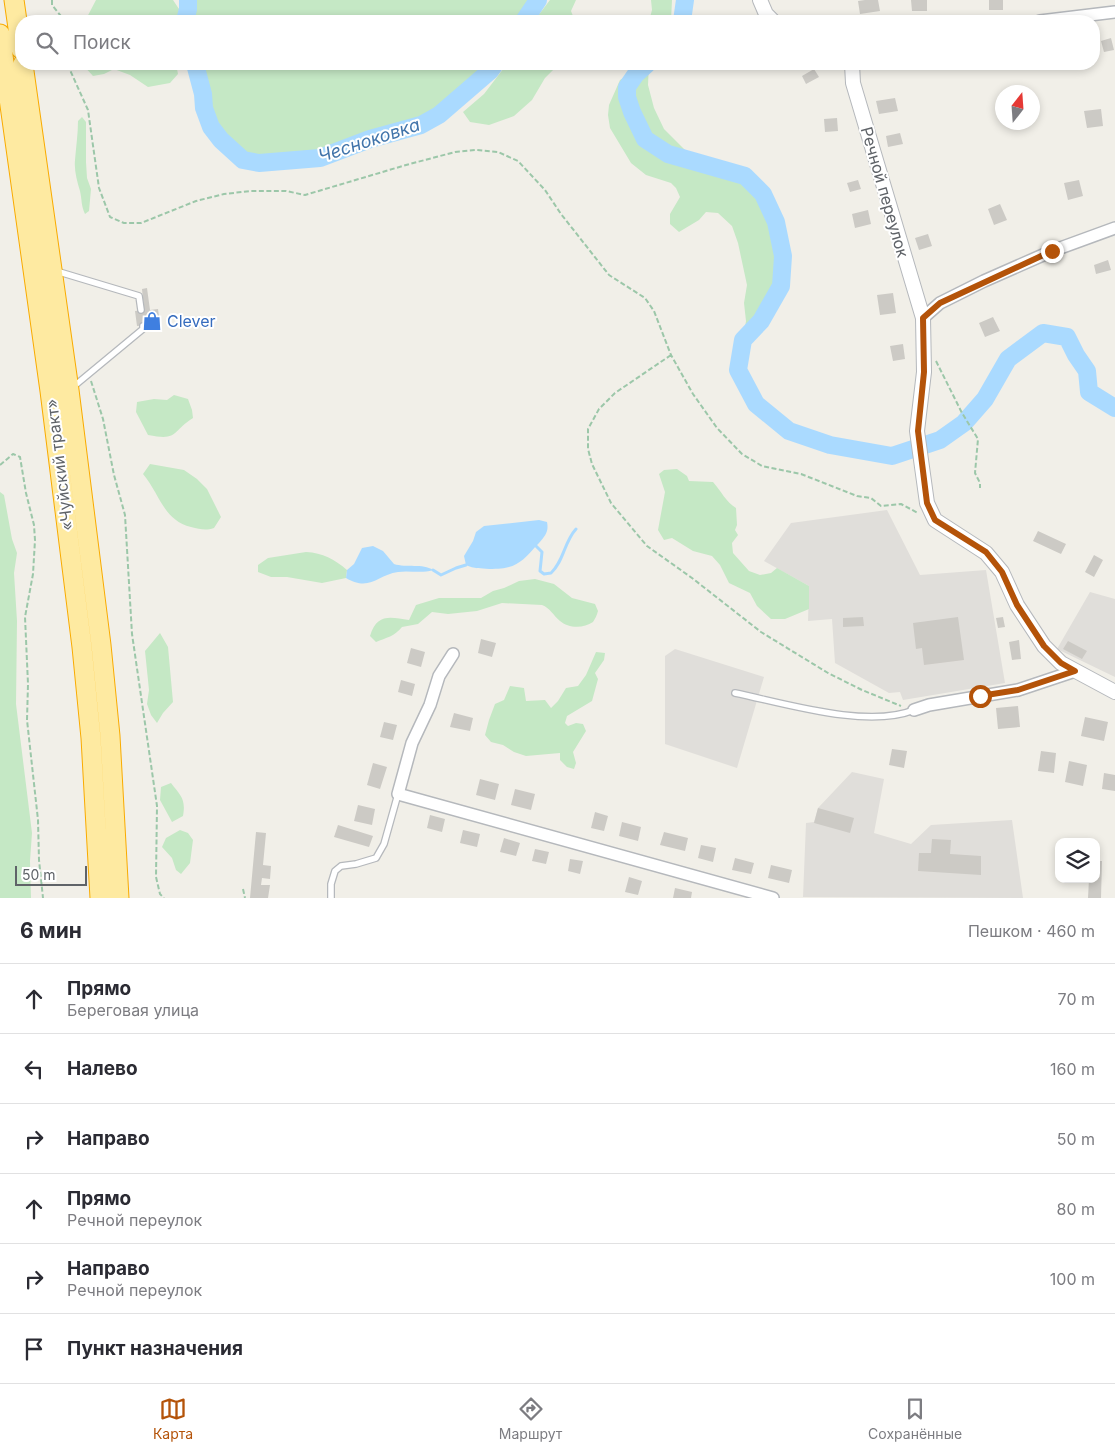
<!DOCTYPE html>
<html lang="ru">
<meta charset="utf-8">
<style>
:root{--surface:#fff;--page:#f2f2f3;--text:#2b2b33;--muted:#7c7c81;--line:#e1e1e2;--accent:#b45309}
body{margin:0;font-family:Inter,sans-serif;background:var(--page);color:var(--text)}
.controls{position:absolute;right:15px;bottom:15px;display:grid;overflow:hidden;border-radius:10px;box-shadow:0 2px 8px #0003}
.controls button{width:45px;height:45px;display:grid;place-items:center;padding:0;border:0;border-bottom:1px solid var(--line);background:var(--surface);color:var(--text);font:25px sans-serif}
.compass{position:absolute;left:995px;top:85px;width:45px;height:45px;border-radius:50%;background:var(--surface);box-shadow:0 2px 8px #0003;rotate:17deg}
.scale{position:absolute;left:15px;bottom:12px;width:72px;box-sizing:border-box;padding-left:5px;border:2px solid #5f6368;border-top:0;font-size:14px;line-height:18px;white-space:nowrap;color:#5f6368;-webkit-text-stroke:4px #fff;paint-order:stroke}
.stop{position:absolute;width:15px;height:15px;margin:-11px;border:4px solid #b45309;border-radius:50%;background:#fff}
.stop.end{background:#b45309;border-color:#fff;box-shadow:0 1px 5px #0008}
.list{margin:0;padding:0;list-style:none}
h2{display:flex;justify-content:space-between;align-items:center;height:65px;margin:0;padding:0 20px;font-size:21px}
h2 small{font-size:16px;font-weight:400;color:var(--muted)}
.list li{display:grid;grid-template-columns:32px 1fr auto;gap:15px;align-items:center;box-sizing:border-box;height:70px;padding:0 20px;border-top:1px solid var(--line)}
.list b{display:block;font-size:19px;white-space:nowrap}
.list p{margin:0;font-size:16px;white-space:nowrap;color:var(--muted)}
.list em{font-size:16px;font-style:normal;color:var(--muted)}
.icon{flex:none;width:28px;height:28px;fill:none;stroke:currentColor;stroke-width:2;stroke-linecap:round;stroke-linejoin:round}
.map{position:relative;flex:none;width:1115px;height:898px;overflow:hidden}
.search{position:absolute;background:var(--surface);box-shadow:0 2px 8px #0003;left:15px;right:15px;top:15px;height:55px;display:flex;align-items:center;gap:12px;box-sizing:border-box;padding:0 18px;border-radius:20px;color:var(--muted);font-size:19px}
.sheet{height:485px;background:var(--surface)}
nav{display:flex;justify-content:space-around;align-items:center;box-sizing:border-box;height:70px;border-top:1px solid var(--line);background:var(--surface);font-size:14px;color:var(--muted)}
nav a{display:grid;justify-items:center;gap:2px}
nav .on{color:var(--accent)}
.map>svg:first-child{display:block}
</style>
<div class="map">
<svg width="1115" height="898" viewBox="0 0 1115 898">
<rect width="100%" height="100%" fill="#f1efe8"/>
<path fill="#e0deda" d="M887 510 920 575 986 570 1005 683 903 700 900 692 889 693 835 663 832 619 808 621 809 586 764 561 791 523Z
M1090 592 1115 599V677L1057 649Z
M675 649 764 677 737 768 665 744V656Z
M852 772 884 779 874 833 911 844 931 825 1012 820 1023 898 803 897 806 823 814 822 818 808Z"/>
<path fill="#c5e8c5" d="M96 0H173L179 9 178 21H85Z
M188 0H538L524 21H185L188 9Z
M550 0H576L571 11 575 21H534Z
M651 0H672L671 21H649L652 10Z
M82 64H176L178 74 170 83 148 87 130 75 114 69 104 74 93 76Z
M195 64H495L490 71 439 115 421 125 370 139 320 158 259 163 243 160 221 140 211 127 204 108 203 94Z
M507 64H559L545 78 532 100 514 116 489 125 470 122 463 112 484 94Z
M646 64H649L648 85 654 108 664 129 697 162 745 176 763 194 776 222 783 256 781 286 761 321 743 340 746 321 744 303 747 285 738 243 732 226 718 213 706 212 699 220 679 232 670 224V214L680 197 676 188 671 183 646 175 631 163 610 128 608 115 609 105 620 80Z
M82 117 86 122V162L87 178 91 189 89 211 85 214C81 206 82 200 80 191 77 181 74 171 75 160 76 147 78 134 78 121Z
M174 395 188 399 192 410 193 418C171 432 179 441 148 435L136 412 137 402 154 399 167 400Z
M150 464 184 470 197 479 207 489 221 517 214 528C205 531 200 529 191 527 163 520 160 494 143 474Z
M677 469 687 476 689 481 713 482C721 491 726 502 736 508L737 525 735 530 738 535 732 543 733 553 749 571 760 575 771 573 777 568 809 586V609L785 619H771L757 606 750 593 729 583 720 565 712 556 693 551 672 538 664 540 658 530 665 492 659 474 664 470Z
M0 492 4 495 12 539 17 553 14 573 17 621 16 704 32 833 30 861 31 898H0Z
M306 552C323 553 334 559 347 570L346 578 322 583 287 577H271L258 572V565L268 558Z
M535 579 554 584 572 598 595 604 598 611C597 615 595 619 593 622 583 629 568 628 560 621 553 615 550 608 542 605L502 603 477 611 448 614 432 612 418 624 402 627C395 636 386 638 376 642L370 636C377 613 390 617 409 620L416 605 439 598H481L493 591 504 588 519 581Z
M160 633 168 647 173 702 163 713 157 723 151 715 147 704 149 690 145 651Z
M596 652 605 653 604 660 595 673 598 679 592 701 567 716 565 723 568 726 576 723 583 724 586 731 573 752 576 763 574 769 567 767 560 760V753L526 756 514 752 503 745 491 742 485 735 489 720 495 704 504 700 510 686 524 688 526 701 545 700 551 708 558 701 566 688 578 686 586 675Z
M171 783C181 796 186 799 183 816L172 822 160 800 161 787Z
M180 830 188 833 193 840 190 863 181 874 176 870 172 858 162 847 166 838Z"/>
<path fill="#aadaff" d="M539 520 547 522C549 532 545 536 539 543 521 562 518 569 489 569 481 568 474 569 466 565L464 556 473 541 476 532 484 526Z
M373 546 383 551 394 564C406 568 423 563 433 570 421 574 410 570 398 572 377 575 370 592 346 578L347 570 354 564 362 548Z"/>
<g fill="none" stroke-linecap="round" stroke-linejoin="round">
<path stroke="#aadaff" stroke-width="3" d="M536 546 542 552 540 571 544 574 551 573C564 561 564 542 576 529
M433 570 441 575 456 568 466 565"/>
<path stroke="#aadaff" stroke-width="18" d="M185 21 188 9V0
M524 21 538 0
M682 21 685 0
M195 64 203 94 204 108 211 127 221 140 243 160 259 163 320 158 370 139 421 125 439 115 490 71 495 64
M647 64 636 74 627 87V97L632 112 645 139 668 154 745 176 763 194 776 222 783 256 781 286 761 321 743 340 738 370 756 404 789 431 830 445 892 456 940 440 964 423 985 399 1008 359 1043 333 1067 337 1076 355 1087 371 1089 392 1115 408"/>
</g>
<path fill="#cccac5" d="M865 0H878L880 11 860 14 858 1Z
M911 0H927V11H912Z
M989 0H1003V10H989Z
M1111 38 1114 50 1104 52 1101 41Z
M814 69 819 77 806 84 802 76Z
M895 98 898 111 879 114 876 101Z
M1101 109 1103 126 1087 128 1084 111Z
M837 118 838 131 825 132 824 119Z
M900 133 903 144 888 147 886 136Z
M858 180 861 189 850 192 847 183Z
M1079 180 1083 196 1068 200 1064 183Z
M1000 204 1007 220 994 225 988 209Z
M868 210 871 224 855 228 852 214Z
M928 234 932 246 919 250 915 238Z
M1108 260 1111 270 1096 274 1094 265Z
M147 288 150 310 158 309 160 324 137 326 135 311 144 310 142 289Z
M893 293 896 313 880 315 877 295Z
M993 317 1000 331 985 337 979 323Z
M903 344 905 359 893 361 890 346Z
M1038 531 1066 544 1061 554 1033 541Z
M1094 555 1103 560 1094 577 1085 572Z
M863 617 864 626 843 627V618Z
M958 617 964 660 924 665 922 648 916 649 913 623Z
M1003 617 1005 627 998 628 996 618Z
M481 639 496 643 492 657 478 653Z
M1019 640 1021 659 1012 660 1009 642Z
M1068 641 1087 651 1082 659 1063 649Z
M411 648 425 652 421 667 407 663Z
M401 680 415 684 412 696 398 692Z
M1018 706 1020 727 998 729 996 708Z
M454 713 473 718 470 731 450 727Z
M1085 717 1108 722 1104 741 1081 736Z
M384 722 397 725 393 740 380 737Z
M892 749 907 751 904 768 889 765Z
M1041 751 1056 753 1054 773 1038 771Z
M1069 761 1087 765 1083 786 1065 782Z
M373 763 387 767 380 789 367 785Z
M1104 773 1115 775V791L1102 789Z
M480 779 499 784 495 800 476 795Z
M515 789 535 794 531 810 511 805Z
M358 805 375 809 372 825 354 821Z
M818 808 854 818 850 833 814 823Z
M595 812 608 816 604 831 591 828Z
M430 815 445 819 442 832 427 828Z
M622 822 641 827 638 841 619 836Z
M338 825 373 836 369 847 334 837Z
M463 830 480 834 477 847 460 843Z
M256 832 266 833 263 865 271 866 270 879 262 878 261 885H270L268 898H250Z
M664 832 688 838 685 851 660 845Z
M504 838 520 843 516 856 500 852Z
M932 839 951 840 950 854 981 856V875L918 871 919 853H931Z
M701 845 716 848 713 862 698 858Z
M535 849 549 852 546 864 532 861Z
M735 858 754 863 751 874 732 870Z
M570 859 583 861 580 874 568 871Z
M1096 861H1102L1101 898H1088L1089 879H1096Z
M771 865 792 870 789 883 768 878Z
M629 877 642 881 638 895 625 892Z
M675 888 692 892 691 898H673Z"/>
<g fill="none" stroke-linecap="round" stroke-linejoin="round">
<g stroke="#b5b8bc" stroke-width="8">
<path id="service" d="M56 271 139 296 141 310
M73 387 143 329V326
M735 693C784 703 867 729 914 710
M331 898V884L335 871 341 866 356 864 376 858 384 844 398 794"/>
</g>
<g stroke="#b5b8bc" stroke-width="14">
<path id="minor" d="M1040 21 1115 12
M923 318 940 303 984 281 1052 251 1115 228
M453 654 439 676 430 705 412 743 398 794 773 898
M914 710 929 705 1018 690 1075 671"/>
</g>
<g stroke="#b5b8bc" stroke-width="16">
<path id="tertiary" d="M760 0 766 14 773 21
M852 64 853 83 923 318 924 372 917 431 927 503 935 520 986 553 1002 572 1017 605 1044 646 1061 663 1115 692"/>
</g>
<g stroke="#f9ab00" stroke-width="21">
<path id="trunk" d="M14 0 21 49
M0 34 50 391 82 647 91 738 100 898
M23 64 69 390 101 645 110 736 119 898"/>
</g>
<path stroke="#9cc7a9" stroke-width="2" stroke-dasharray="5 2.5" stroke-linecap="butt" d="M52 0V5L65 21
M70 64V70L88 110 99 188 110 217 124 223H141L196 201 224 194 251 191H286L305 195 406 165 455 152 476 150 498 152 518 161 545 190 561 214 609 275 645 298 654 311 671 355 693 394 717 428 742 454 762 466 801 474 857 496 871 498 881 506 901 504 918 513
M671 355 615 393 599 409 588 429V449L592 464 611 503 647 546 692 578 761 632 828 673 862 690 901 706
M936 361 962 413 978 439 975 473 980 483V488
M91 381 103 419 114 475 125 515 132 634 157 806 156 877 160 894 164 898
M0 465 13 454 20 457 26 493 34 525 35 540 33 574 25 617 28 684 27 720 38 820 39 860 43 898
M243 889 245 898"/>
<use href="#service" stroke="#fff" stroke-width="5.5"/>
<use href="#minor" stroke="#fff" stroke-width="11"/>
<use href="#tertiary" stroke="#fff" stroke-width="14"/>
<use href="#trunk" stroke="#feeaa1" stroke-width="19"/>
</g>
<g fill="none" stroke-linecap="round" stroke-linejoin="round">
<path stroke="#b45309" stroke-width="6" d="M980 696 1018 690 1075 671 1061 663 1044 646 1017 605 1002 572 986 552 935 520 927 503 918 431 924 372 923 318 940 303 1052 251"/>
</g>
<defs>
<g id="shop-bare" transform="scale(1.5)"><path d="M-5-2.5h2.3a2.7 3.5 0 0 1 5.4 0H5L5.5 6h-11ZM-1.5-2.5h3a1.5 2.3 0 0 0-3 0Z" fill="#3f7fe0" stroke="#fff" stroke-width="2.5" paint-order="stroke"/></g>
</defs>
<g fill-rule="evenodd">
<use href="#shop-bare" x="152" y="321"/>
</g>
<g text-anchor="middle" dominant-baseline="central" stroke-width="4" stroke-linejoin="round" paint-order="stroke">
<g font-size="16" fill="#5f6368" stroke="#fff">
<text transform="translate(885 192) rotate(74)">Речной переулок</text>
<text transform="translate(59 465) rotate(-97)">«Чуйский тракт»</text>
</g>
<g font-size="16" fill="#366cbe" stroke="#fff" text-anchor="start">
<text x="167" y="321">Clever</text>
</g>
<g font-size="18" font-style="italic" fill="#4174aa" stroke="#fff">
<text transform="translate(369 140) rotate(-18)">Чесноковка</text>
</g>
</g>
</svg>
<div class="controls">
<button><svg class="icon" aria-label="layers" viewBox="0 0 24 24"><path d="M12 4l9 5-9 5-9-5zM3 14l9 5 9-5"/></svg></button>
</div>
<svg class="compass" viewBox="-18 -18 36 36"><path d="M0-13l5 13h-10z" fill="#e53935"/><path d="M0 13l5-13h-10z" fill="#7c7c81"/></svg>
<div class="scale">50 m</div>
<div class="stop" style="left:980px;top:696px"></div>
<div class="stop end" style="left:1052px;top:251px"></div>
<div class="search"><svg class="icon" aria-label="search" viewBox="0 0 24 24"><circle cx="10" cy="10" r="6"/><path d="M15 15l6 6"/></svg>Поиск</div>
</div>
<section class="sheet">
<h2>6 мин<small>Пешком · 460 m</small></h2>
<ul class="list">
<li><svg class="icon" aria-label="ahead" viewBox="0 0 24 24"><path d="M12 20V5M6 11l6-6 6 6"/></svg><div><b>Прямо</b><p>Береговая улица</p></div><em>70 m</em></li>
<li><svg class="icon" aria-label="left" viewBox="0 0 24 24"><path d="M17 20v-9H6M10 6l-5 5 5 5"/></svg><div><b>Налево</b></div><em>160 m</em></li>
<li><svg class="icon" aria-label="right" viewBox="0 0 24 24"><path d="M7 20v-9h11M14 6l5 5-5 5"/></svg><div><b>Направо</b></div><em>50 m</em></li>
<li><svg class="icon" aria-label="ahead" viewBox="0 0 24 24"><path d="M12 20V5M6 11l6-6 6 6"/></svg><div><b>Прямо</b><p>Речной переулок</p></div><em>80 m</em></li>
<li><svg class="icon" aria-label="right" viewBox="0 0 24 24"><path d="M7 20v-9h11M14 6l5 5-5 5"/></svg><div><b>Направо</b><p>Речной переулок</p></div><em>100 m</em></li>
<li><svg class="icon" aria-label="arrive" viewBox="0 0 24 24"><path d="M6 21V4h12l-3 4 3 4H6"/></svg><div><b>Пункт назначения</b></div></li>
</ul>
</section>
<nav>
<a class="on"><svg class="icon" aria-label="map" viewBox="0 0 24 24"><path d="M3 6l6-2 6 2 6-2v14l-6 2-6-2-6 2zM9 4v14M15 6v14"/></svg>Карта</a>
<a><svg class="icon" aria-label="directions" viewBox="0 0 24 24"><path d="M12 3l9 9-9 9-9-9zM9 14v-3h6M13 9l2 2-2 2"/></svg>Маршрут</a>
<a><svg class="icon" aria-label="saved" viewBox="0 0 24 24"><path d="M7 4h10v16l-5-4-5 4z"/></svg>Сохранённые</a>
</nav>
